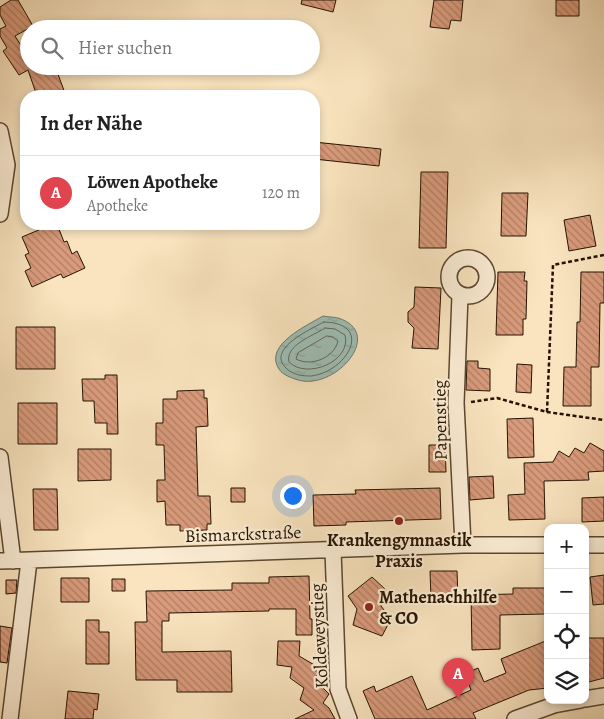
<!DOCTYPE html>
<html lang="de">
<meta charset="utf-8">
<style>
:root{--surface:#fff;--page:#f2f2f2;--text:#222;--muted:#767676;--line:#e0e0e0;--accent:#db2777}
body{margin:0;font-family:Alegreya,serif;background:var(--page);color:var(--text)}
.controls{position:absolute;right:15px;bottom:15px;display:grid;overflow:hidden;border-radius:10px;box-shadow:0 2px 8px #0003}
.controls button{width:45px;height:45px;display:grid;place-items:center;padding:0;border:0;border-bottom:1px solid var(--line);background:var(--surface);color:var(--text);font:25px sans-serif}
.you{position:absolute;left:292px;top:495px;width:18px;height:18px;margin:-12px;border:4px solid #fff;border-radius:50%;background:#1a73e8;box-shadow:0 0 0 8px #1a73e833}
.badge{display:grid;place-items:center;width:32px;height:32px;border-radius:50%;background:var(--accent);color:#fff;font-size:16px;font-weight:700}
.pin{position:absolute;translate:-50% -41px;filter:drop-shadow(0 1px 2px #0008)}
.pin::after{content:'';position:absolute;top:26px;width:18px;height:15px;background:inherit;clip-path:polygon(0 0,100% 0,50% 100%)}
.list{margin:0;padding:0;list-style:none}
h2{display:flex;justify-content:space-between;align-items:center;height:65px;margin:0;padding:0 20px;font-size:21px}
h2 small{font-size:16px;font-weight:400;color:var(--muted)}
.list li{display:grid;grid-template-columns:32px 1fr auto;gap:15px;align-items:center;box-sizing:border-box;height:75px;padding:0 20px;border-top:1px solid var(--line)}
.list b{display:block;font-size:19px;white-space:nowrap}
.list p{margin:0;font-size:16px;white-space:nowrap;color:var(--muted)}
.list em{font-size:16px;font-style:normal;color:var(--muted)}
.icon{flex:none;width:28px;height:28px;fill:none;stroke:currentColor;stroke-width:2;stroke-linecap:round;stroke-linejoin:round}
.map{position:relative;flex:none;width:604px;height:719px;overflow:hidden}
.search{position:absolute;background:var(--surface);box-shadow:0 2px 8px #0003;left:20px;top:20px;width:300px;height:55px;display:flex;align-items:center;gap:12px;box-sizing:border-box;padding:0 18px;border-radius:28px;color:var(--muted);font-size:19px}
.panel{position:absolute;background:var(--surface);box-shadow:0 2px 8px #0003;left:20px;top:90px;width:300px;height:140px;border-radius:20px}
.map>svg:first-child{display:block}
</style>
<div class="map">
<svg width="604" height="719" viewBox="0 0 604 719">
<defs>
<pattern id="water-ripples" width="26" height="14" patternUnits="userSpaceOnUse" patternTransform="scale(1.25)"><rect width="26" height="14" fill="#9ebeb5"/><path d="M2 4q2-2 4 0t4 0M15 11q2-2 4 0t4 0" fill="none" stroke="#88a29a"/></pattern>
<pattern id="building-back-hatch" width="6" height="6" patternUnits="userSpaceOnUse" patternTransform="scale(1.25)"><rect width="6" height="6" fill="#d99b7c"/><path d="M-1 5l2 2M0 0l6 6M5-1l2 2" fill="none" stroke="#b07d63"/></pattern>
</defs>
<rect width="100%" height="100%" fill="#f9e4bf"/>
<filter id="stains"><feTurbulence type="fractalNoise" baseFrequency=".004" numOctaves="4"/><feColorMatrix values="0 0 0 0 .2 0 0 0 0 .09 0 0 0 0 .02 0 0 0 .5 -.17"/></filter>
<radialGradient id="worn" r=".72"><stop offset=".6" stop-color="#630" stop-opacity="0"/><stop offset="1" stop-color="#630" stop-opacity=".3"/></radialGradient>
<path fill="url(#water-ripples)" stroke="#6e7a6d" d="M323 316C328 317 334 317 338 318 387 333 333 394 295 379 289 377 282 374 279 369 263 345 308 325 323 316Z"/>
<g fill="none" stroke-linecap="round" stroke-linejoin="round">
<path stroke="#62685a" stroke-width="1" d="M324 322C375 323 347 372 311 376 302 376 293 375 286 368 266 349 311 329 324 322Z
M325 328 335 329 345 335C352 361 307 380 289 362 285 345 313 336 325 328Z
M327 336 333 337 338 341C334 358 311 367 296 359L298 353Z"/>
</g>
<path fill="url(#building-back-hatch)" stroke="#251300" d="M11 0H18L33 26 15 36 29 58V66H55L66 96H37L28 70 19 75 3 51 7 48 0 36V29L6 26 0 15V7Z
M302 0H336L333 12 301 4Z
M434 0H463L461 21 451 20 449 29 430 27Z
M556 0H579V16H556Z
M314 142 381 149 379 166 314 159Z
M421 172H448L446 248H419Z
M502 193H528L526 236H501Z
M590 215 596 246 569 251 564 220Z
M53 224H57L64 242 67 241 72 254 77 251 85 268 63 278 61 274 32 287 25 271 31 268 25 255 29 253 22 237Z
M498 272H525L524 281H527L526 319H523V335H496Z
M581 272H604V303H600L599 367H591V406H563L564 367H576L577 322H580Z
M415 287 441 288 438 349 412 348 414 328 408 322V312L414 307Z
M16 327H55V369H16Z
M467 361H478V368L490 369V391L466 390Z
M517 364 532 365 531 393 516 392Z
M105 375H117L118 434H107V423H95L94 401H83L82 379H105Z
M204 390V398H207L208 426 196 427 198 496H210L211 524H207V530L180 531V525H166L165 501 157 502V480H165L164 445H156V423H163V399H177V391Z
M18 403H57V444H18Z
M533 418 534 457 508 458 507 419Z
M590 443 604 451V471L588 472 589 480 544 481 545 519 509 520 508 495 525 494 524 463 553 462 559 451 569 457 575 448 584 453Z
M429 445H445L446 472H429Z
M78 449H111V480L78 481Z
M493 476 494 498 470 500 469 477Z
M231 488H245V502H231Z
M440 488 441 519 346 522V525L314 526 313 495 356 494 355 490Z
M33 489H57L58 530H34Z
M604 497V521L582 522V498Z
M430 571H457L458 598 431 599Z
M604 575V604L593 605 590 577Z
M309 576 310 619H312V635H296V609H269V611L169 613V621H162V652L231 651 232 692H177V680H136L135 622H147L146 591 232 590V583H269V577Z
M372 577 386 590 381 606 391 619 382 636 353 625 357 609 348 596Z
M61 578H89V602H61Z
M112 579H125V591H112Z
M6 580H17L16 593 6 594Z
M513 588H545V614L500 615V649L472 650 471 595 513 594Z
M86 620H99V632H109V664H86Z
M0 626 12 628 7 663 0 662Z
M585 638H604V678L585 683Z
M548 640V688L529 690 473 713 476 719H375L363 691 374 686 376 692 412 676 427 710 471 690 465 674 478 668 484 682 506 673 501 659Z
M278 641H300L299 656 323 670H315L318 674 314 679 329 694 323 703 329 708 335 719H295L314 710 300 700 304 688 290 678 292 667 277 665Z
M68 691 99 694 97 710 94 709 93 719H65Z"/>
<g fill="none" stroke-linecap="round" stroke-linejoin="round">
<g stroke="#5a4730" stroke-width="18">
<path id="minor" d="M0 131 7 165 0 214
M449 277a19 19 0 1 1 38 0a19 19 0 1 1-38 0Z
M460 295 456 403 463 545
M0 457 13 561
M585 545H604
M333 550 338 689 349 719
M0 561 463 545H548
M585 699 604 696
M10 719 29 561
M515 719 554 705 581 700"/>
</g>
<path stroke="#251300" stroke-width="2.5" stroke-dasharray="4 2.5" stroke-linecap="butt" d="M471 402 497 398 547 412 604 420
M547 412 553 265 604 255"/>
<use href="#minor" stroke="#fbedd5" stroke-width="15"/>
</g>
<g fill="#8f2418" stroke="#fbedd5" stroke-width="2">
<circle cx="399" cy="521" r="5"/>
<circle cx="369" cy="607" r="5"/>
</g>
<g text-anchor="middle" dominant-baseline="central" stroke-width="4.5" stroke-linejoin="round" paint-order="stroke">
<g font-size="18" fill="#251300" stroke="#fbedd5">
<text transform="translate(440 420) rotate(-91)">Papenstieg</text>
<text transform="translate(243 534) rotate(-2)">Bismarckstraße</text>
<text transform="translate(319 636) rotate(-93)">Koldeweystieg</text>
</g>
<g font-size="18" font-weight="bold" fill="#251300" stroke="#fbedd5">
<text x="399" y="540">Krankengymnastik<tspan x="399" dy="21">Praxis</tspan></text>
<text x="379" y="597" text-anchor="start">Mathenachhilfe<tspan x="379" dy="21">&amp; CO</tspan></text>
</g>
</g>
<rect width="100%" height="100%" filter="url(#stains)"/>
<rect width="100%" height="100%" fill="url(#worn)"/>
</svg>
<div class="controls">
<button>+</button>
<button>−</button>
<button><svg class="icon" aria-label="locate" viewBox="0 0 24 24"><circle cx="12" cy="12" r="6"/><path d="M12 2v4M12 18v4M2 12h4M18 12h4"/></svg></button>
<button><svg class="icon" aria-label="layers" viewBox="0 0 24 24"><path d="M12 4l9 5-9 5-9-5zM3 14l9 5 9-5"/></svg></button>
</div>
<div class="you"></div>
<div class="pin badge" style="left:458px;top:699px;background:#e0444e">A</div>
<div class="search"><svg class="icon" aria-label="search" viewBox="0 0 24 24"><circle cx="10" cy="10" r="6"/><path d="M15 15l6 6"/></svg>Hier suchen</div>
<section class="panel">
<h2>In der Nähe<small></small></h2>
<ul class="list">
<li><span class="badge" style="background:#e0444e">A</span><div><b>Löwen Apotheke</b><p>Apotheke</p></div><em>120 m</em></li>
</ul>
</section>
</div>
